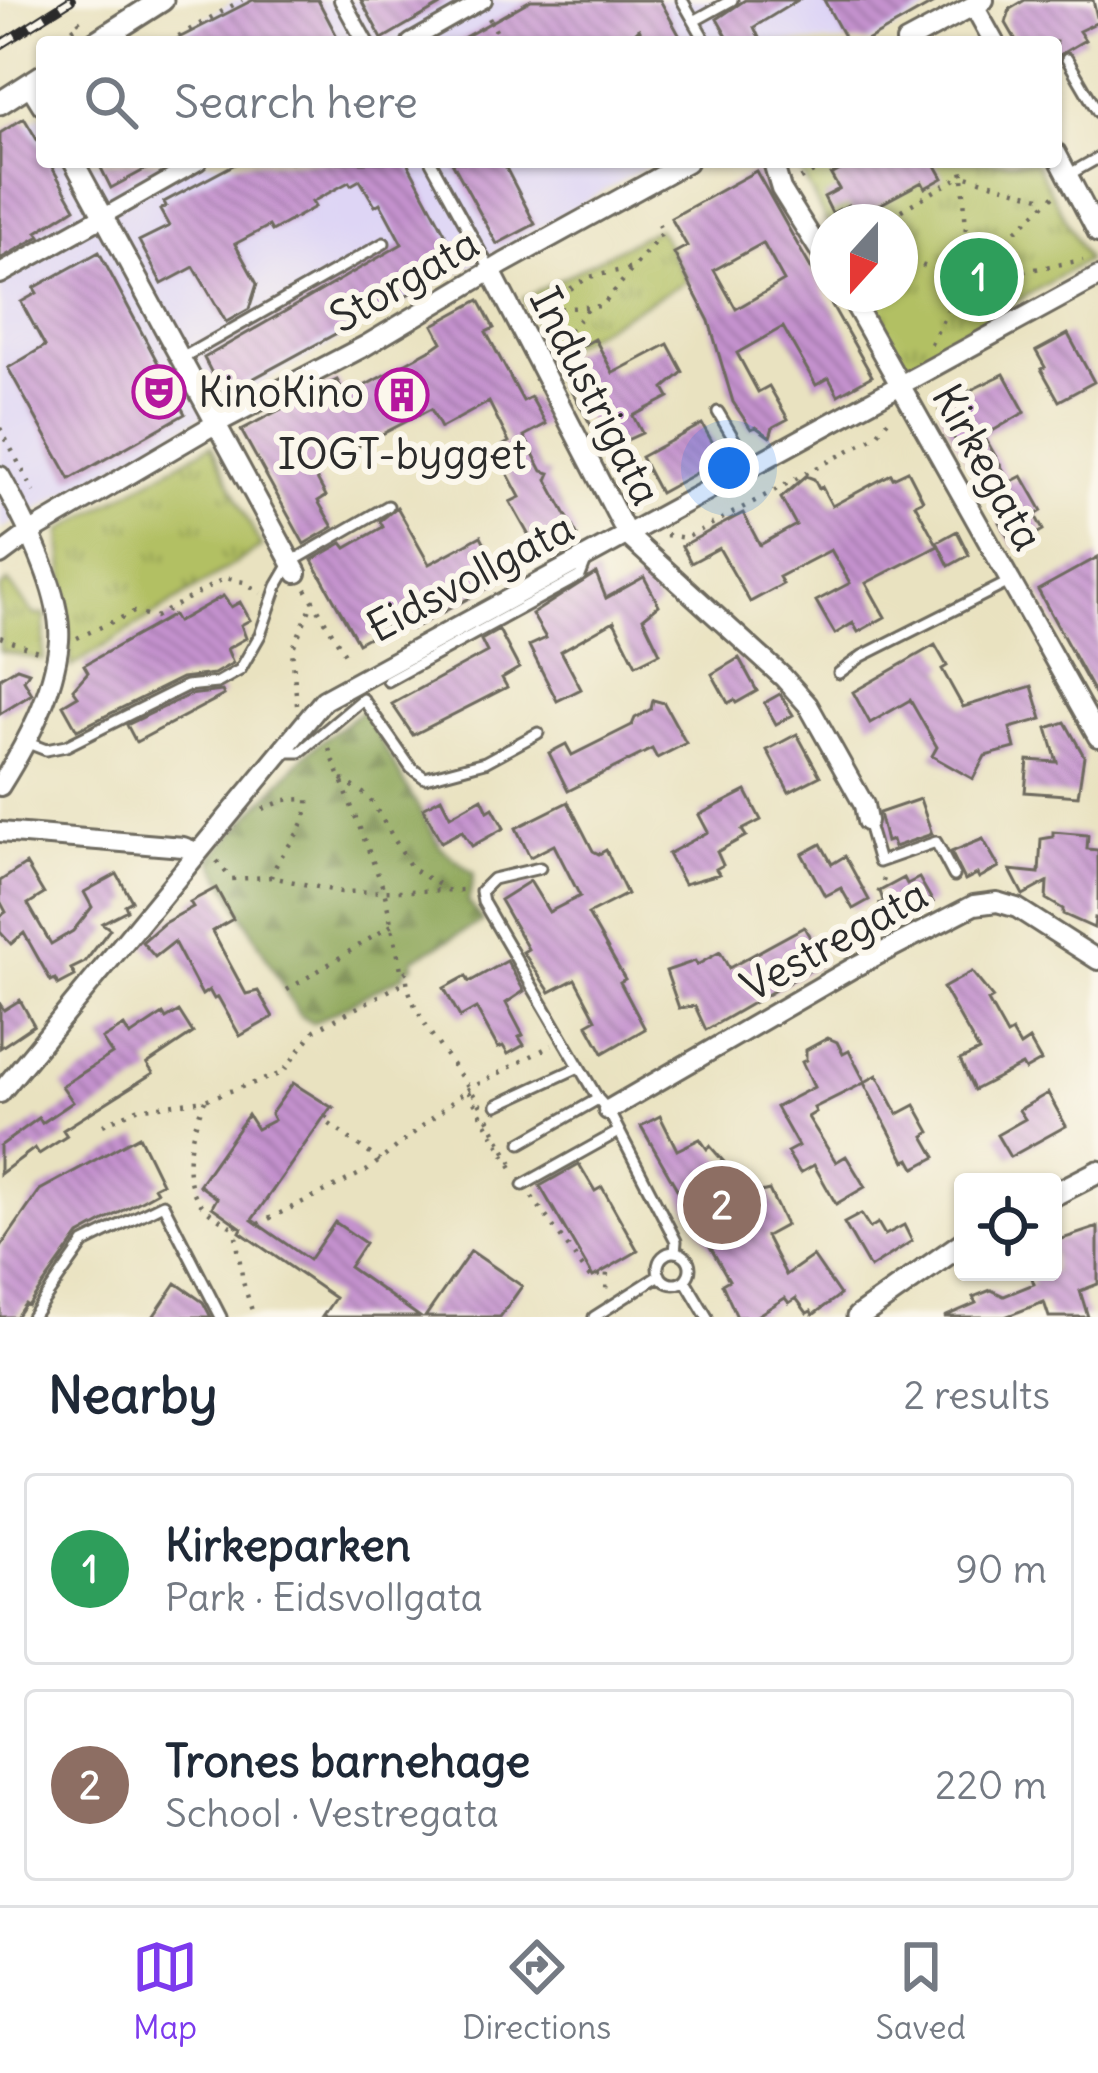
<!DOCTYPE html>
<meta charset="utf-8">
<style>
:root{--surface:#fff;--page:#f6f6f7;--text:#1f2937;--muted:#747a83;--line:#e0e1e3;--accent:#7c3aed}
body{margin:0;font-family:Delius,sans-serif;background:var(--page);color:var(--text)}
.controls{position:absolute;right:36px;bottom:36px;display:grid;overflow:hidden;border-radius:12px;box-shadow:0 3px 9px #0004}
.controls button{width:108px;height:108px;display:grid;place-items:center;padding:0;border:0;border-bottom:3px solid var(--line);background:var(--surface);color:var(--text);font:60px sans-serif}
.compass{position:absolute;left:810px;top:204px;width:108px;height:108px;border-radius:50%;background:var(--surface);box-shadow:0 3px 9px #0004;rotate:201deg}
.you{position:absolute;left:729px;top:468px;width:42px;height:42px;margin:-30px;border:9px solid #fff;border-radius:50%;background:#1a73e8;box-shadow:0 0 0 18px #1a73e833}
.badge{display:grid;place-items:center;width:78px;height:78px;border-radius:50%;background:var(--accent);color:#fff;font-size:39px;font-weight:700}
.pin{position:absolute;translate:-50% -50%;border:6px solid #fff;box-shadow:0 3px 12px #0006}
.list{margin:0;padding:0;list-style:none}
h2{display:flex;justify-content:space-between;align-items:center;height:156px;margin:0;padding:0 48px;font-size:51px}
h2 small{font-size:39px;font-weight:400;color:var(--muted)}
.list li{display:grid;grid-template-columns:78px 1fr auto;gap:36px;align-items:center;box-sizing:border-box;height:192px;margin:0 24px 24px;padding:0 24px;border:3px solid var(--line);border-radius:12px}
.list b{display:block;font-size:45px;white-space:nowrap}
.list p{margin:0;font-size:39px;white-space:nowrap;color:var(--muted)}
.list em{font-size:39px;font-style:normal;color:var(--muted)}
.icon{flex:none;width:66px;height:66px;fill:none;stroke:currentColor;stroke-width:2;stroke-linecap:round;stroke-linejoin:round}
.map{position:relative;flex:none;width:1098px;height:1317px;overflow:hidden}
.search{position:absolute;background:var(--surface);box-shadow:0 3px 9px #0004;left:36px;right:36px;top:36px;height:132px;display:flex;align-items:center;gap:30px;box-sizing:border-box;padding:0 42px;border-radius:12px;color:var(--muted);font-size:45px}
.sheet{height:588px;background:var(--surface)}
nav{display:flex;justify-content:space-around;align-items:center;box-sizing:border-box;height:168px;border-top:3px solid var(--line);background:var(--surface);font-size:33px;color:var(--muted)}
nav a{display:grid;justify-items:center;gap:6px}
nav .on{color:var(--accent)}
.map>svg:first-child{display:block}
</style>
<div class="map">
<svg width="1098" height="1317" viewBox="0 0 1098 1317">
<defs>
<pattern id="grass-tufts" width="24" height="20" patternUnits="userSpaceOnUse" patternTransform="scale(3)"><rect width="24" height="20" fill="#b2c063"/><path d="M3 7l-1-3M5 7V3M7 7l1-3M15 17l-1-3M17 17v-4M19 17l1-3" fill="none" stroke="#919c52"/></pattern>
<pattern id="forest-firs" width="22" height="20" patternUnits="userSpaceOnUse" patternTransform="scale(3)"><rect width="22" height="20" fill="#8da659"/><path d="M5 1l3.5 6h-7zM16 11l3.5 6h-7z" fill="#73874a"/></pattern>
<pattern id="building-back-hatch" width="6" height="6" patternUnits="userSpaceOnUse" patternTransform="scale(3)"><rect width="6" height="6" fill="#c492ce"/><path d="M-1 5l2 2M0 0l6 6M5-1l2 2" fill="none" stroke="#9f77a7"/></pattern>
</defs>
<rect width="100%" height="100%" fill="#fbf7ec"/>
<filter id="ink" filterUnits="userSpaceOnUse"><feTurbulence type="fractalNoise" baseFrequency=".00833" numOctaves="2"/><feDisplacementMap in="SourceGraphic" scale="24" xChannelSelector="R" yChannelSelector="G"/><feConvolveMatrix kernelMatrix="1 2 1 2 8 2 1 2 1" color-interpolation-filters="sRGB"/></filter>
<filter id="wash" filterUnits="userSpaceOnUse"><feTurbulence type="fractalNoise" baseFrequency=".004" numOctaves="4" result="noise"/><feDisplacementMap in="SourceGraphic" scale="48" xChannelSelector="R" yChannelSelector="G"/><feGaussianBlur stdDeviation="2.7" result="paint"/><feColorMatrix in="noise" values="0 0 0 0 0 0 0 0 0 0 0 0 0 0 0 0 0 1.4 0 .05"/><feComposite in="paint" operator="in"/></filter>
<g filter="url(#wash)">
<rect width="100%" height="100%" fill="#e9e2c0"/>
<path fill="#ded5f5" d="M236 0H947L871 42H165Z
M42 115V162H655L0 530V142Z"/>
<path fill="url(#grass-tufts)" stroke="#6e7647" stroke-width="3" d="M796 162H1035L1087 260 901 369 863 294H900V222H828V225Z
M658 228 687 281 551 355 523 299Z
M211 445 261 547 71 667 61 531Z
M8 582 34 615H45L43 660 0 651V589Z"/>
<path fill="url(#forest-firs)" stroke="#5c6842" stroke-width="3" d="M363 710 441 848 474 874 468 902 483 921 413 959V966L404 970V975L313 1023 299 1015 211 858 309 751Z"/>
<g id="blocks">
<path fill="url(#building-back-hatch)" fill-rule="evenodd" d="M253 0H318L340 42H171Z
M361 0H449L382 39Z
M531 0H660L683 42H646L639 29 626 42H456Z
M745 0H798L754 27 761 42H730L717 19Z
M824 0H939L865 42H847Z
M1025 0H1093L1098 22 1079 31 1085 40 1056 57V42H1017L1006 23 1010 9Z
M24 118 42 148V162H49L75 208 37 232 40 236 0 259V133Z
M98 162H159L111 188Z
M239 162H407L462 265 223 395 204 358 402 244 380 203 375 206 360 180 351 185 349 182 312 202 315 207 272 231 269 226 235 244 257 284 249 309 226 322 194 267 162 284 139 241 169 226 160 210 166 206 164 202Z
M452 162H503L535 224 497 244Z
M856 162H934L943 178 925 188 922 182 855 218 848 205 832 213 824 197 839 189 831 175Z
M756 171 872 376 838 395 829 378 816 385 783 327 737 353 758 392 769 386 788 419 773 427 770 437 756 427 751 429 733 402 709 321 674 253 687 246 671 218ZM763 243 784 281 736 309 714 270Z
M99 252 185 414 70 479 8 368 45 346 21 302 37 293 34 288Z
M958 269 969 276V290L957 296 945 289V275Z
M479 300 494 328 486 332 523 401 531 397 546 424 524 436 542 471 550 473 547 480 577 535 552 552 542 554 536 548 510 502 520 497 495 450 509 442 489 402 441 428 431 409 312 470 326 496 318 501 333 527 304 544 241 430 337 380 346 396 435 347 442 342 433 325Z
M1068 334 1094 382 1059 401 1041 369 1045 367 1036 351Z
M595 339 613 373 668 344 683 372 664 388 669 397 633 416 642 433 605 450 555 361Z
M1004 374 1025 412 984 436 1010 482 1022 476 1042 511 1035 515 1043 530 1014 547 999 522 1002 514 980 476 976 478 939 411 951 404 949 401Z
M702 424 722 459 660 493 641 457Z
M908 471 923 500 915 504 938 546 866 583 885 617 858 632 853 623 835 634 816 601 850 583 831 550 779 577 783 584 750 602 719 548 691 563 682 546 743 513 760 545 796 525 781 498 806 476 814 479 819 489 822 487 832 506 891 474 893 478Z
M397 507 429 564 481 536 504 579 412 629 405 617 358 643 312 560 342 543 346 548 383 527 380 521Z
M957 531 969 555 949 566 937 542Z
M1098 557V700L1038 590Z
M596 573 606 598 644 577 659 605 643 618 660 653 636 665 614 621 561 651 581 689 557 701 529 646 546 638 532 614Z
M223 596 231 607 240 602 250 620 241 625 246 638 227 649 233 663 214 674 182 678 77 730 63 705 78 696 73 689 88 672 84 665 173 615 177 622Z
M499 630 519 668 502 678 507 687 413 735 392 704 487 652 481 640Z
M935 645 947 666 942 669 963 707 1032 686 1042 719 1010 728 1015 748 985 756 973 779 932 756 937 747 910 700 870 723 853 692Z
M739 658 757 691 736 703 734 700 728 703 712 674Z
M17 668 29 672 24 680 32 694 0 714V678Z
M222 691 224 695 136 742 127 725 189 695Z
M780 694 793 715 776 724 764 703Z
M653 700 664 703 686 743 657 758 652 749 568 791 549 753 566 744 572 755 632 725 635 718 651 709Z
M1065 722 1084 756 1078 796 1025 792 1028 760 1057 762 1047 728Z
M797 734 820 776 789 792 767 750Z
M746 791 761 820 742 830 746 836 717 852 723 865 716 869 719 874 684 884 668 854 708 832 699 815Z
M441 798 450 816 482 798 488 811 493 808 504 828 472 846 462 831 441 842 423 808Z
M920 799 932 834 894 847 892 840 886 842 879 813Z
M568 802 593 851 599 854 606 850 627 894 588 914 625 979 620 982 645 1029 603 1053 587 1024 596 1019 575 979 550 992 523 952 528 949 500 900 530 881 549 912 580 896 554 845 530 857 516 828Z
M1053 832 1088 835 1087 849 1098 850V919L1095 918 1094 928 1063 914V909L1046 899 1047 882 1023 895 1010 870 1039 873 1041 839 1053 837Z
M983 839 999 867 979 878 977 874 965 880 951 852Z
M821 844 832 864 845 856 869 900 853 909 841 888 825 896 802 854Z
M26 864 44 894 28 904 51 944 73 931 92 907 84 892 117 874 132 901 125 905 127 910 102 923 110 929 85 962 71 969 75 976 58 985 55 979 51 981 24 933 11 944 0 932V916L6 912 0 901V881Z
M904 878 907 884 919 878 933 902 901 918 898 912 888 917 880 891Z
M216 888 233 919 212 931 246 994 258 991 273 1017 240 1036 218 997 214 999 209 990 202 995 174 942 155 957 142 942 164 923 193 907 190 902Z
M804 927 824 962 706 1030 695 1006 679 1008 666 971 695 961 697 965 720 952 729 968Z
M507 961 524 991 506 1003 523 1035 519 1037 524 1045 508 1054 503 1046 498 1048 476 1008 460 1017 444 988 466 976 469 982Z
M972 972 993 998 988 1001 1007 1035 1012 1032 1020 1046 1029 1040 1041 1061 1025 1070 1022 1065 974 1090 960 1060 979 1051 943 988Z
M20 1000 34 1025 0 1048V1004L4 1010Z
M179 1011 193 1033 147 1064 153 1073 63 1130 67 1136 39 1154 35 1148 0 1174V1146L39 1118 42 1123 73 1102 62 1086 112 1054 102 1039 124 1026 130 1036 163 1014 166 1019Z
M828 1038 837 1042 843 1054 849 1051 865 1082 877 1075 898 1114 915 1105 930 1132 924 1136 936 1157 915 1168 910 1159 905 1161 864 1083 814 1108 816 1112 808 1117 836 1162 846 1156 865 1187 836 1204 814 1165 800 1173 787 1152 798 1146 776 1107 814 1087 802 1062 806 1060V1050Z
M293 1083 331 1107 252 1220 309 1260 335 1222 365 1243 349 1267 420 1317H322L335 1298 240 1232 242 1228 212 1207 217 1198 199 1185 248 1115 257 1129 274 1120 271 1114Z
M1048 1093 1066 1126 1010 1157 997 1135 1025 1119 1019 1110Z
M660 1116 677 1150 700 1139 707 1149 710 1146 752 1194 769 1190 786 1225 766 1236 786 1275 813 1256 840 1295 813 1315 811 1311 807 1313 796 1298 789 1303 785 1298 755 1317H737L722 1284 729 1280 641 1126Z
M139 1136 162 1183 154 1187 157 1192 79 1235 28 1306 25 1304 16 1317H0V1248L40 1190Z
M579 1164 595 1191 602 1187 638 1251 593 1277 540 1186Z
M861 1214 870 1228 878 1223 885 1235 904 1225 912 1241 870 1268 844 1223Z
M1098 1227V1284L1080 1291 1088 1317H1049L1044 1302 1005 1317H944L976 1303 973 1297 991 1290 1004 1296 1034 1284 1030 1272H1053V1242Z
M471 1251 522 1286 500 1317H425Z
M176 1283 203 1302 211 1317H153Z"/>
</g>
</g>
<g filter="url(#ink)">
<use href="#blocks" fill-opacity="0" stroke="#6e6b5f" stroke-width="3"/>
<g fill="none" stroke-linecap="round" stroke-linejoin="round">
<g stroke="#6e6b5f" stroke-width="15">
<path id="service" d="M682 0 706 42
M694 21 732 0
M1067 59 1098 112
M431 162 491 271
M1068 175 1098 158
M180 359 384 243
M718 412 751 468
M839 673 862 656 1011 581
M388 681 580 576 587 558
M28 743 46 750 66 746 186 686 217 683 240 670 260 635 277 586 291 562 388 506
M282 752H300L363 699 411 768 425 778 485 762 538 733
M867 821 879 862 936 842 954 876
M540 868 493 879 481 891 483 902 598 1099 608 1110 676 1241 675 1252
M497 1105 579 1067
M521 1143 598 1099
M523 1185 618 1132
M658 1268a16 16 0 1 1 32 0a16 16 0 1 1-32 0Z
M685 1280 707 1317
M32 1317 84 1243 163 1204 221 1317
M594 1317 660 1275"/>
</g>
<g stroke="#6e6b5f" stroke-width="20">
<path id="pedestrian" d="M342 0 365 42
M410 42 484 0
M104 216 199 162"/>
</g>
<g stroke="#6e6b5f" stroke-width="24">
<path id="minor" d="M974 6 994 42
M906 42 984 0
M29 84 42 105
M1056 153 1098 233
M74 162 297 573
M773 162 781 189 828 264
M491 271 628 536 783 677 808 705 864 805 867 821
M0 274 104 216
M849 294 1098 737
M0 476C23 517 63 593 59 641 54 693 27 743 0 786
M0 555 31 532 215 424 365 346 504 263 687 162
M0 832 183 847 196 852
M0 1093 324 700 1098 277
M608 1110 856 966 974 905 997 902 1017 908 1098 960"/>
</g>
<g stroke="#6e6b5f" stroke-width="27">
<path id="tertiary" d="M96 42 162 0
M0 103 42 76
M1053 1195 1098 1172
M858 1317 963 1243"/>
</g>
<path stroke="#6e6b5f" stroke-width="4.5" stroke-dasharray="3 9" stroke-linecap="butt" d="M489 18 502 42
M52 42 81 24 78 20
M168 42 242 0
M800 179 832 162
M880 222 963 175 960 162
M967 254 963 175 1047 199
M900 256 931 269
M981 263 1056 194
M988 278 1083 260
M540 308 589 277 632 268
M536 310 602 306 663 232 657 221
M931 344 947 311
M554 348 590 307
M0 428 34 492
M666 535 686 538 876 436 889 419
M306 589 349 661
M0 637 40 652
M77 638 134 612 155 617 225 578 244 582 261 593
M297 705 292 650 313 602
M329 749 384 890 402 974 407 971C402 1009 465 1076 482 1108
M342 779 369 797 412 869 445 888
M263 809 285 800 308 799C310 829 280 849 271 877
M217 861 231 879 271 877 341 892 469 890
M884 879 878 894 888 930
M287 990 392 925
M467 1090 552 1045
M205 1100C192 1129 177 1177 202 1205 210 1215 225 1222 235 1229
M334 1106 324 1120 380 1161
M488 1118 516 1171
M103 1125 137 1109 205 1100 282 1073 315 1030 405 982
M532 1197 591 1279 607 1272 606 1291
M258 1224 368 1170 467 1090 515 1173
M238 1225 235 1229 243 1282 254 1317"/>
<use href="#service" stroke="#fff" stroke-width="9"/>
<use href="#pedestrian" stroke="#fff" stroke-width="14"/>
<use href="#minor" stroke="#fff" stroke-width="18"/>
<use href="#tertiary" stroke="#fff" stroke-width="21"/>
<g stroke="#2b2b2b" stroke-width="10">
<path id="rail" d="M0 45 71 0"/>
</g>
<use href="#rail" stroke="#fbf7ec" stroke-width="6" stroke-dasharray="18" stroke-linecap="butt"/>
</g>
</g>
<defs>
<g id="theatre-ring" transform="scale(2.7)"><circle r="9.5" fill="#fbf7ec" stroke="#b5179e" stroke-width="1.5"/><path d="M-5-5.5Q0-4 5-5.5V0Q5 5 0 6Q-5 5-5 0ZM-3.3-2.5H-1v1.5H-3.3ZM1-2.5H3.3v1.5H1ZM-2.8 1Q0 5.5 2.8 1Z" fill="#b5179e"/></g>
<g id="building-ring" transform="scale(2.7)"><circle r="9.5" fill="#fbf7ec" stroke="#b5179e" stroke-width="1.5"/><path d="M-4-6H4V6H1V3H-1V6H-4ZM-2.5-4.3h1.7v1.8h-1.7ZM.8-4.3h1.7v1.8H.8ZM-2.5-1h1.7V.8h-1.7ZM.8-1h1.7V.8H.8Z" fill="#b5179e"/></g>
</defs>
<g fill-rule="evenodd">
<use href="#theatre-ring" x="159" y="392"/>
<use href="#building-ring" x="402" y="395"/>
</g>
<g text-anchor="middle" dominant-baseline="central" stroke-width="12" stroke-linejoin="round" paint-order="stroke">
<g font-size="42" fill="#2b2b2b" stroke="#fbf7ec">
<text transform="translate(404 280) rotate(-30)">Storgata</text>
<text transform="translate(596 396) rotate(63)">Industrigata</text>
<text transform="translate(988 467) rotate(61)">Kirkegata</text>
<text transform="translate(470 577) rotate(-28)">Eidsvollgata</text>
<text transform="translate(834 940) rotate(-29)">Vestregata</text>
</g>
<g font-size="42" fill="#2b2b2b" stroke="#fbf7ec" text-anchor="start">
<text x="198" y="392">KinoKino</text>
<text x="402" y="454" text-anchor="middle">IOGT-bygget</text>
</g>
</g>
</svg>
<div class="controls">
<button><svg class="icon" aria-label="locate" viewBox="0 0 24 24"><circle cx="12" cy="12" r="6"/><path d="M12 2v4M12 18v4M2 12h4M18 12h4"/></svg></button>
</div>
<svg class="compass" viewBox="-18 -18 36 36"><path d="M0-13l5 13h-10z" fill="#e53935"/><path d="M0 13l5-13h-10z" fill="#747a83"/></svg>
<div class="you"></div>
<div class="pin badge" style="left:979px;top:277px;background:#2e9e5b">1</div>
<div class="pin badge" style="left:722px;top:1205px;background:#8d6e63">2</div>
<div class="search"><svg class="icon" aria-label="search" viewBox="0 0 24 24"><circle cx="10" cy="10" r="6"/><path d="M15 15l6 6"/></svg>Search here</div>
</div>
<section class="sheet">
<h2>Nearby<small>2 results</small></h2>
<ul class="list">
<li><span class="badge" style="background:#2e9e5b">1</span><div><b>Kirkeparken</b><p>Park · Eidsvollgata</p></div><em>90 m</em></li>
<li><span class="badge" style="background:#8d6e63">2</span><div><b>Trones barnehage</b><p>School · Vestregata</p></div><em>220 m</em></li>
</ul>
</section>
<nav>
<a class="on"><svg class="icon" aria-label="map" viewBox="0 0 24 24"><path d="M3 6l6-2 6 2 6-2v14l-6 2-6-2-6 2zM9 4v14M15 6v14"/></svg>Map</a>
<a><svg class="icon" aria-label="directions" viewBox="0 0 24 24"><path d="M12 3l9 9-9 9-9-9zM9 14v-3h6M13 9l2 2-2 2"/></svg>Directions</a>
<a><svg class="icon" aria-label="saved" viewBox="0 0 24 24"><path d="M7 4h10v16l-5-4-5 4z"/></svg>Saved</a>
</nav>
